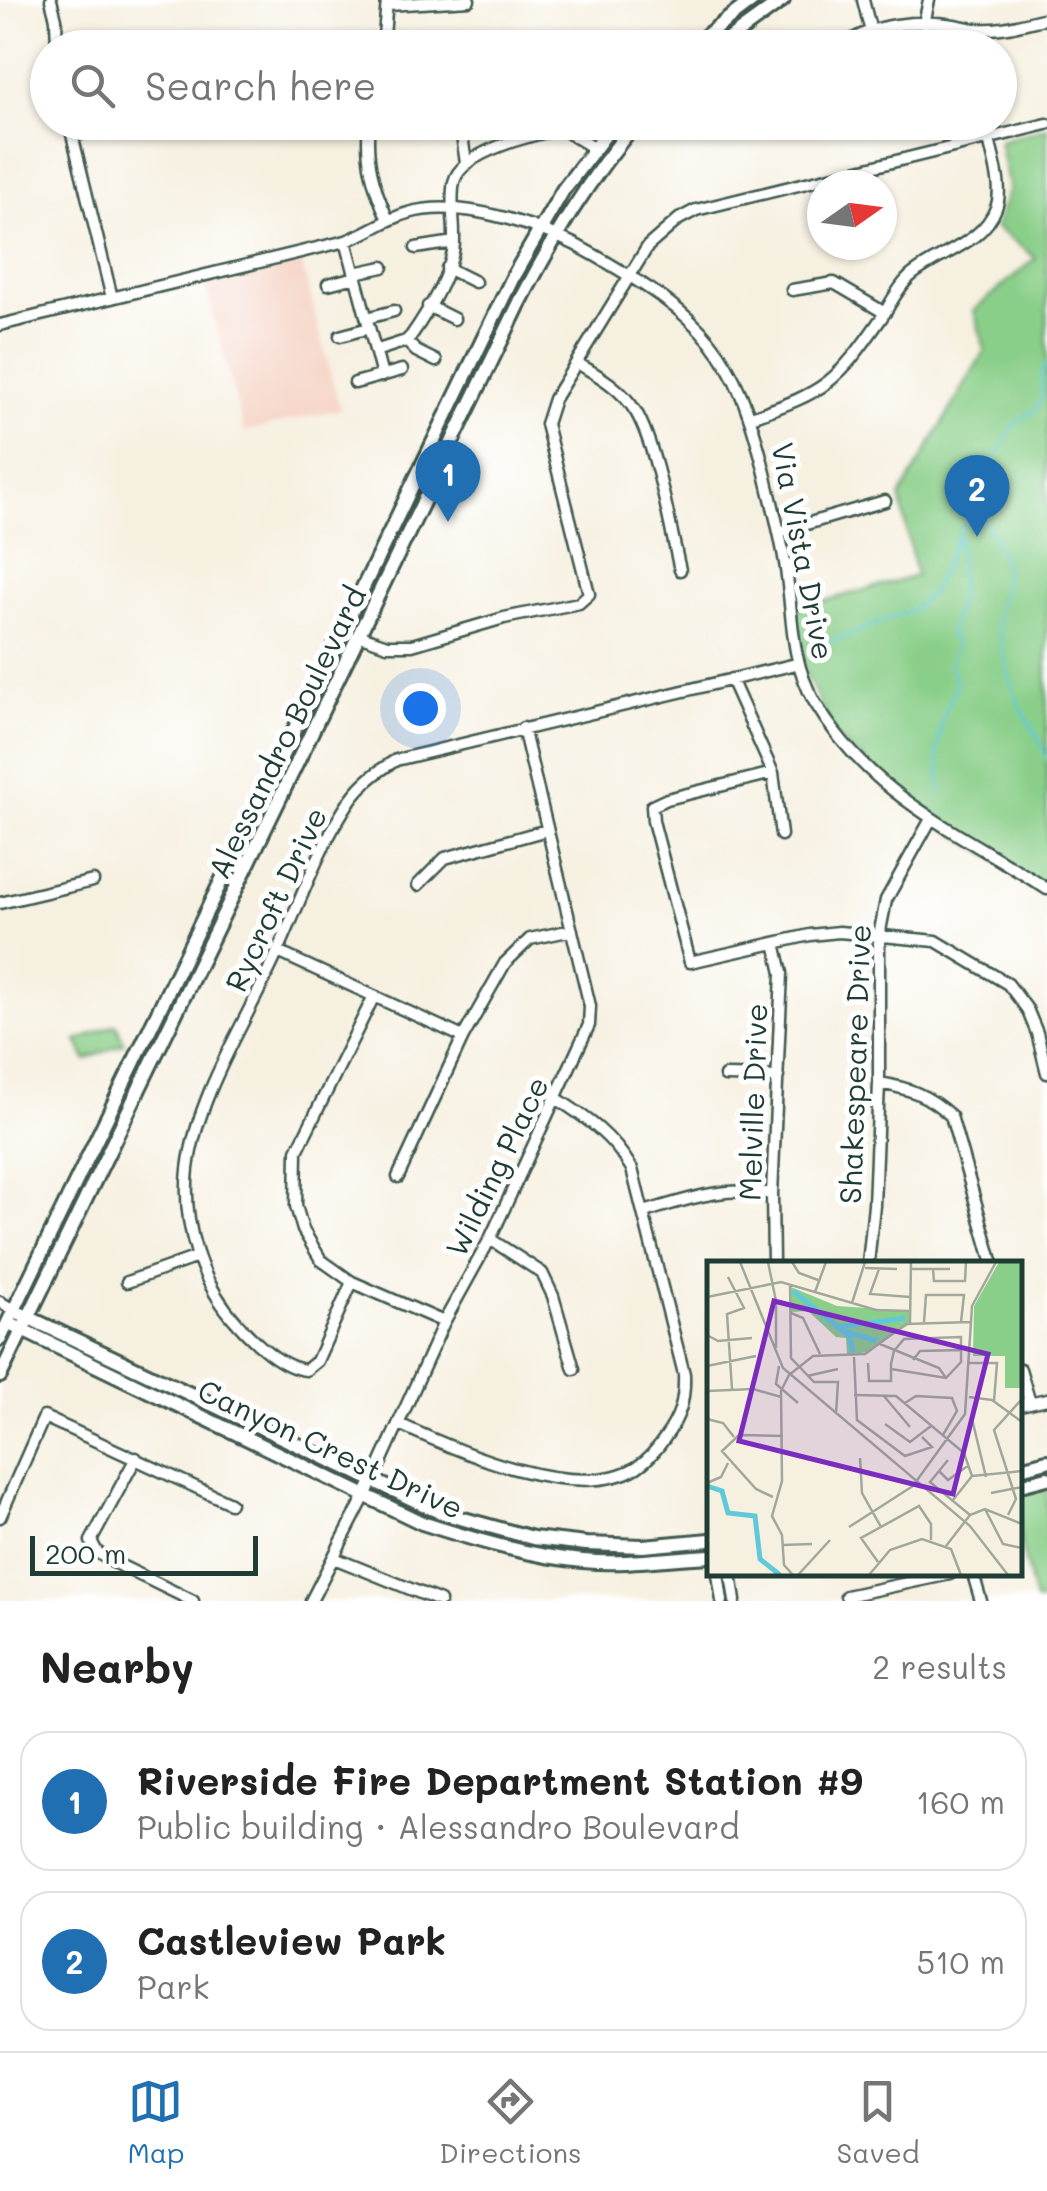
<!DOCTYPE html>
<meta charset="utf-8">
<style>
:root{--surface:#fff;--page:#f6f6f6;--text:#222;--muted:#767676;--line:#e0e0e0;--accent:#1f6fb2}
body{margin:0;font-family:Mali,sans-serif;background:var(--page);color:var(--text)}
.compass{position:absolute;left:807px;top:170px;width:90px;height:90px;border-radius:50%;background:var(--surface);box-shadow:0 2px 8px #0004;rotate:76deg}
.scale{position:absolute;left:30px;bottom:25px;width:228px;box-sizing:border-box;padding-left:10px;border:5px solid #1f3d34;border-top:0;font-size:28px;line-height:35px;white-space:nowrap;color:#1f3d34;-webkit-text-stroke:8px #fff;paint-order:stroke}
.you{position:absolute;left:420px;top:708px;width:35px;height:35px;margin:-25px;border:8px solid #fff;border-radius:50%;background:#1a73e8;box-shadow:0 0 0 15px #1a73e833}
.badge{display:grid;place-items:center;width:65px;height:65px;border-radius:50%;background:var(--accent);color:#fff;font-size:32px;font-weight:700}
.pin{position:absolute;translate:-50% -82px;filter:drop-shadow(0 2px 5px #0008)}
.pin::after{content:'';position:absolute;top:52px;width:35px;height:30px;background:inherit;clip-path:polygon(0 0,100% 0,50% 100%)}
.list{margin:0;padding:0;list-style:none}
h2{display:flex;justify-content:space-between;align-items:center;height:130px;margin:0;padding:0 40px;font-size:42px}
h2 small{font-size:32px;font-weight:400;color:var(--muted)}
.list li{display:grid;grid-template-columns:65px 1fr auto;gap:30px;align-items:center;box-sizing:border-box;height:140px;margin:0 20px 20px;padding:0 20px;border:2px solid var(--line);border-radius:30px}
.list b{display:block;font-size:38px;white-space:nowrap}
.list p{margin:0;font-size:32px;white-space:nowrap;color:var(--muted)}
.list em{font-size:32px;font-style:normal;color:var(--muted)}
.icon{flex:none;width:55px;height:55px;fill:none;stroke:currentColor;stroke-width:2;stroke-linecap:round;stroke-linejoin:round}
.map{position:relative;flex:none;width:1047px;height:1601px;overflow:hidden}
.search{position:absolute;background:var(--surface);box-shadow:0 2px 8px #0004;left:30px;right:30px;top:30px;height:110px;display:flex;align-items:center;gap:25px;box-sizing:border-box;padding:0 35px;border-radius:55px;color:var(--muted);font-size:38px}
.sheet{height:450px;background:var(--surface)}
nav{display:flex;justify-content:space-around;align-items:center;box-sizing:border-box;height:140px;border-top:2px solid var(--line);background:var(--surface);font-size:28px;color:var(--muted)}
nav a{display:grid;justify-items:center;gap:5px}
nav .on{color:var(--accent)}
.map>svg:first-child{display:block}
</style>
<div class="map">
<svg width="1047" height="1601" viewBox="0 0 1047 1601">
<rect width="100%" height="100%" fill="#fff"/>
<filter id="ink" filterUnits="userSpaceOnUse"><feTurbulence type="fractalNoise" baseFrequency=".01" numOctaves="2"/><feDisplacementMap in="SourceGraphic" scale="20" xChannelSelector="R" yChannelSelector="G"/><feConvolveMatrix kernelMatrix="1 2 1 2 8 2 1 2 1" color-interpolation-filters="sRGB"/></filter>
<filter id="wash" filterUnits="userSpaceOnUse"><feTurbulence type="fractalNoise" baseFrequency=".0048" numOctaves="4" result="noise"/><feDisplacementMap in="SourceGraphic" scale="40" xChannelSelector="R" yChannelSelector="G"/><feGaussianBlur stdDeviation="2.25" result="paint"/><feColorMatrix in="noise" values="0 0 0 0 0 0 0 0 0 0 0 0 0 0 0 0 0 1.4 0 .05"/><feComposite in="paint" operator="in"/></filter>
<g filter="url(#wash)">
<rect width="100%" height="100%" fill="#f6f0e0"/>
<path fill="#f5d2c3" d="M301 260 340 409 244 432 205 285Z"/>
<path fill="#8acf89" stroke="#54865e" stroke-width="2.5" d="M1047 127V891L931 819 836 736 801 664 795 609 916 576 900 497 985 350 974 310 1036 258 995 227 1009 189 999 141Z
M116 1024 124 1043 86 1060 77 1041Z
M1047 1486V1601H1035L1020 1541V1493Z"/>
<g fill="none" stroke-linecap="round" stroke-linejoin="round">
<path stroke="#5fc9da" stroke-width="2.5" d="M976 503C983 520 1003 551 1004 567 1007 591 993 610 999 635 1004 655 1008 677 1016 696 1025 719 1038 732 1047 758
M814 649 913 609 932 592 983 481 1016 422 1035 410 1042 397V371L1047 364
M942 793 937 754 941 723 956 685 950 663 957 645 949 634 960 595 959 538"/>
</g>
</g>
<g filter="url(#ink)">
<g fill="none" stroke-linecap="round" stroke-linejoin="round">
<g stroke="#3f584e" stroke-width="15">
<path id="minor" d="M51 0 56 19 57 48
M863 0 871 32
M388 5 469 0
M924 24 929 0
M383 48 387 0
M841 48C868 24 920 19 954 25 962 26 969 29 977 29 1001 31 1024 23 1047 18
M69 122 112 298
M369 122C365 160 373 186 388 220
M460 122 466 163
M73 136 122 122
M346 241 382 376
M416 248 454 242
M447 268 475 282
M355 273 383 267
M328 284 356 277
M792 290 834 283 885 313
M428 306 454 319
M367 318 394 311
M0 325 346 241C368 233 386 219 408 213 463 197 549 228 596 256 705 319 735 349 765 473 773 508 783 542 787 577 793 621 791 661 814 701 871 797 958 831 1047 889
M340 336 369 328
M406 341 416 351 436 361
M375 351 406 341 411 336C427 313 447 280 453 252 457 229 449 205 454 182 461 151 535 134 562 129L594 148
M577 363C600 376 622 389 636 412 657 448 670 528 680 570
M355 383 402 370
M751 417C826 392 837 382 882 317 891 303 900 284 913 274 941 252 983 243 996 208 1004 188 993 159 989 139
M779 532 885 501
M361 636 387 645H412L504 618 579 603 589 594 546 424 554 399 648 246 679 219 696 210 1047 124
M731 679 773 773 781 835
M773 773 667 799 652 806 653 821 690 962 810 935 839 932 936 941 1008 984 1027 1009 1037 1033 1047 1073
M418 885 445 858 547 830
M0 903 93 881
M278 952 463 1037
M374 996 297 1151 296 1206 303 1230 321 1260 352 1282 444 1322
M725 1076 778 1077
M879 1083C909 1088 928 1095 951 1116L993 1264
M398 1177 463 1037 505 963 530 939 572 930
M644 1212C688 1199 726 1185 772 1194
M490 1239 542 1273 553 1296 574 1369
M773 1264 772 1194 782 973 775 943
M868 1264 874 1205 879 1083V936L886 900 931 819
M127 1282 197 1257
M352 1282 317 1361 306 1370C282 1368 254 1342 238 1324 200 1283 182 1224 188 1169 197 1094 248 1019 278 951 301 900 319 846 351 799 363 782 378 771 396 760L796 664
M0 1302 14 1310
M1020 1369 1030 1403
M1020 1405 1047 1399
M399 1424C457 1451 577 1504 637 1467 648 1460 657 1449 664 1439 680 1417 685 1401 684 1374L632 1169C612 1135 588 1119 556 1098
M136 1458 91 1541 97 1552 109 1560 193 1601
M0 1517 44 1417 230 1503
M334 1558 440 1601
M718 1574 722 1601
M731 1574 735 1601
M973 1574 981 1601
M846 1596 950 1574
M311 1601 373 1480 444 1322 490 1239 589 1025 590 1006 523 728"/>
</g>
<g stroke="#3f584e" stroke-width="18">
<path id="major" d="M690 48 753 0
M717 48 783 0
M21 1314 442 1513 533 1538 586 1544 643 1546 710 1540
M14 1326 422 1523C475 1540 529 1556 583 1561 626 1565 667 1558 710 1556
M0 1339 514 275 563 190 615 122
M0 1376 520 302C554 237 589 178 637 122
M1020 1468 1047 1461
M1020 1485 1047 1478"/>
</g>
<use href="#minor" stroke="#fff" stroke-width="10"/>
<use href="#major" stroke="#fff" stroke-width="12"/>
</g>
</g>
<g text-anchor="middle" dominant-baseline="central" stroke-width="10" stroke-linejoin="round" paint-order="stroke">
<g font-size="30" fill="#1f3d34" stroke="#fff">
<text transform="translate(804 551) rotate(79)">Via Vista Drive</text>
<text transform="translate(286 732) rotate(-64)">Alessandro Boulevard</text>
<text transform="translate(275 899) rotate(-65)">Rycroft Drive</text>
<text transform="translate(854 1064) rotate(-88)">Shakespeare Drive</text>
<text transform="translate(752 1102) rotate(-88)">Melville Drive</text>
<text transform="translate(496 1166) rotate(-64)">Wilding Place</text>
<text transform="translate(331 1448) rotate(25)">Canyon Crest Drive</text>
</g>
</g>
<g transform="translate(707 1261)">
<rect width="315" height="315" fill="#f6f0e0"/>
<path d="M292 1H315V127H298V95H266L267 45ZM84 26 130 45 203 50 204 62 161 91 140 94 139 77 129 76 101 50 84 51Z" fill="#8acf89"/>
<path fill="none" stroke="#5fc9da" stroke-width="5" d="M86 30 142 75 146 91M132 66 198 57M137 70 170 80M0 225 15 230 21 252 48 255 53 298 73 314"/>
<path fill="none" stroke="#a0a89b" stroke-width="2.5" d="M33 1 76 107 263 265 301 314M61 1 69 40V87M85 1 92 12 111 19M158 7 190 8M172 8 163 33 203 36M203 8H243M226 8 227 20H258L259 1M21 16 37 47 20 53 25 128M83 24 84 97 107 121H131L129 153M108 31 119 1M0 36 74 21 169 49 203 50M145 42 158 1M84 52 96 57 113 93M217 61 219 34H257L254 61M203 62 204 1M0 74 11 80 45 77M173 83 232 107 239 117M147 96 150 159 198 195 225 186 215 176M206 99 213 90 254 89M161 102 162 120H184V103L187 90 197 78 254 76V101L239 117 184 108M260 102H290L287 140M0 105 49 95M72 105 69 123 91 142M100 115 131 108M0 130 46 128 74 136M147 134 189 135 257 192 265 215 246 239M176 134 203 166M262 136 285 139 315 161M198 142 209 135 245 137 250 150 236 174M0 158 16 162 27 176M265 158 279 216M178 163 203 181 224 165M153 197 155 232 174 266M241 199 223 221 263 254M232 210 241 219 262 204M265 215 315 210M0 222 14 216 21 202M208 222 258 153 265 45 289 1M284 232 315 226M66 236 49 228 15 190 32 174 76 175M278 248 296 283 315 287M301 254 309 238 287 169 315 138M142 266 209 223M75 284 105 283M239 285 263 254 278 248 315 263M171 301 154 277 212 245 224 263V279M86 314 77 304 75 274 65 255 75 220 74 130 82 114 106 95 158 93 199 63 264 61M91 314 123 279M162 314 183 289 215 278 244 288 254 314"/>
<path fill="#7b2cbf" fill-opacity="0.15" stroke="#7b2cbf" stroke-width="5" d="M67 40 281 93 246 233 32 180Z"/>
<rect width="315" height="315" fill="none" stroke="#1f3d34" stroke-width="5"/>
</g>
</svg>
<svg class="compass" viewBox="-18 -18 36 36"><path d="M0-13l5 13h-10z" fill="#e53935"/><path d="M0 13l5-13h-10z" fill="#767676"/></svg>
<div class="scale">200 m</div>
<div class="you"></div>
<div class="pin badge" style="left:448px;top:522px">1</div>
<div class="pin badge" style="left:977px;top:537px">2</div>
<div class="search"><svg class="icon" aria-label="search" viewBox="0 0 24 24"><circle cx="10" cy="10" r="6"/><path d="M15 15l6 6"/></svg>Search here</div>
</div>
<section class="sheet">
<h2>Nearby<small>2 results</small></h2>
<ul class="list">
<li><span class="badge">1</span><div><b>Riverside Fire Department Station #9</b><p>Public building · Alessandro Boulevard</p></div><em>160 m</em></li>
<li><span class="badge">2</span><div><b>Castleview Park</b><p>Park</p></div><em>510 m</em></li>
</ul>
</section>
<nav>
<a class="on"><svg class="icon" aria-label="map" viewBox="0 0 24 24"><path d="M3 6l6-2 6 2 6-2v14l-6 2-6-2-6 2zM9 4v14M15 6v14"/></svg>Map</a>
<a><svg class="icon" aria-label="directions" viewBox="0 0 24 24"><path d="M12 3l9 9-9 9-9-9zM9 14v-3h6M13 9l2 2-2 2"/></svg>Directions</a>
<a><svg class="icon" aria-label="saved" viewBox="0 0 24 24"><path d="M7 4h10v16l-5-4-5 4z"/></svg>Saved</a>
</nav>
